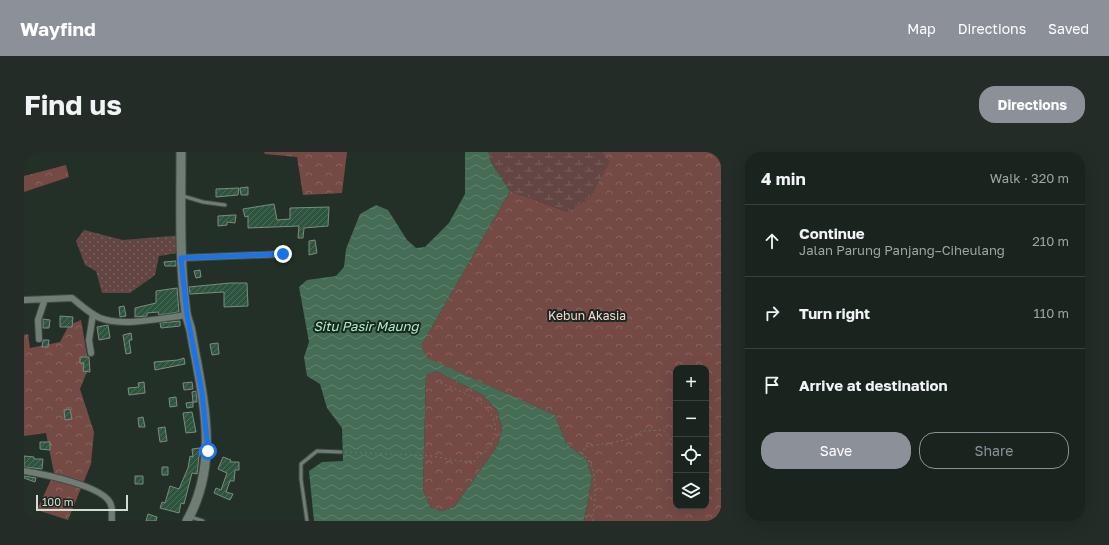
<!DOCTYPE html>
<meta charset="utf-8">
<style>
:root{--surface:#1a241e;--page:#232c27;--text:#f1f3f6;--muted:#9fa4a4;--line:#38413c;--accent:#8c9099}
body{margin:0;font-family:"Golos Text",sans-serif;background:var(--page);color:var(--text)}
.controls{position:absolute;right:12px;bottom:12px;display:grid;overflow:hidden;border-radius:8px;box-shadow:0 4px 16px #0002}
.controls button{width:36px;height:36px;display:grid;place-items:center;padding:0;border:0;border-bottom:1px solid var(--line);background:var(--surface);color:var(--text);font:20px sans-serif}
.scale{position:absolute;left:12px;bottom:10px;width:92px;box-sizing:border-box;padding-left:4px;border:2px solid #d3dbd5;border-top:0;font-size:11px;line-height:14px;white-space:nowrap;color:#d3dbd5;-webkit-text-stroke:3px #1a271f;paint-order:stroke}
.stop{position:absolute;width:12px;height:12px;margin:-9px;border:3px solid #1a73e8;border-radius:50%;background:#fff}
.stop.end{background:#1a73e8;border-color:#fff;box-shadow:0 1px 4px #0008}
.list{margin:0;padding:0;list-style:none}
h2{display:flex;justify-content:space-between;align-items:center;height:52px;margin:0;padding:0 16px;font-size:17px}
h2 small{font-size:13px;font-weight:400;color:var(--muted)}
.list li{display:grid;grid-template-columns:26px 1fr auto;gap:12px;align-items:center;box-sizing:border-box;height:72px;padding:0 16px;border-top:1px solid var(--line)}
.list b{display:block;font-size:15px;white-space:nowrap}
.list p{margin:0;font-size:13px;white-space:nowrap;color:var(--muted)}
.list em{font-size:13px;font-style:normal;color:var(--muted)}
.actions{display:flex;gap:8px;padding:12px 16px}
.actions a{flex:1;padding:9px 0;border:1px solid var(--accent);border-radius:16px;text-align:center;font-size:14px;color:var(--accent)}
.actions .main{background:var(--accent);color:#fff}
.icon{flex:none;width:22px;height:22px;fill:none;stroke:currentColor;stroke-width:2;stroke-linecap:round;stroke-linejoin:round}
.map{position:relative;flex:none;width:697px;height:369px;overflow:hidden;border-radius:16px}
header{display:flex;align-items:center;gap:24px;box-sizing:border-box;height:56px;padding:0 20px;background:var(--accent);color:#fff}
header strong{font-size:19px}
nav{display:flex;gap:22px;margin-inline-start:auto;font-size:14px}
.intro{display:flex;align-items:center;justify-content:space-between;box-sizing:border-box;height:96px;padding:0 24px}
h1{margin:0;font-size:28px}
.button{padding:10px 18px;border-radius:16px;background:var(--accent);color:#fff;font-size:14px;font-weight:700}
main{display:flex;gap:24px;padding:0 24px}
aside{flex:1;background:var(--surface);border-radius:16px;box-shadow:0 4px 16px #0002}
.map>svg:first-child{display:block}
</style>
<header>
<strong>Wayfind</strong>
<nav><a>Map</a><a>Directions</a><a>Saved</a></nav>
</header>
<div class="intro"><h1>Find us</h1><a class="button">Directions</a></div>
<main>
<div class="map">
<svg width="697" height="369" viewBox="0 0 697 369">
<defs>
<pattern id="grass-dots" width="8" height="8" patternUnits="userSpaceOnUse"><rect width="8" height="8" fill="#634643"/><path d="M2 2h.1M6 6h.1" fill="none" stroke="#78605d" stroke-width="1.8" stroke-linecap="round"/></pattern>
<pattern id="forest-crowns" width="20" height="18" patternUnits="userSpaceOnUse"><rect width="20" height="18" fill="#754a45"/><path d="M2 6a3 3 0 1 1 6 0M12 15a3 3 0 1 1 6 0" fill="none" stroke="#88645f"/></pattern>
<pattern id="wetland-marsh" width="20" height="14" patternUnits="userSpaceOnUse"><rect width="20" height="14" fill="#634643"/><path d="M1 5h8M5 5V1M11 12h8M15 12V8" fill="none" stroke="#78605d"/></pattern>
<pattern id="water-waves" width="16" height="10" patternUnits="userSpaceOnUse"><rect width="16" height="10" fill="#456d55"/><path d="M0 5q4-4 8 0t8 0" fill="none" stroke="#5f816d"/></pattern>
<pattern id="building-hatch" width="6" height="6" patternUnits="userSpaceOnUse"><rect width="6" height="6" fill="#2d553e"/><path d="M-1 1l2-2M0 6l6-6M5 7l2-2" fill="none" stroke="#4b6d59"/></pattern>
</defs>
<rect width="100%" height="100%" fill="#233028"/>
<path fill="url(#grass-dots)" d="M60 78 99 88 160 83V100L135 104 131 123 106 141H78L72 119 61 113 52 89Z"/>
<path fill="url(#forest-crowns)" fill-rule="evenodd" d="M240 0H323L318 41 279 43 273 5 241 2Z
M578 0H697V369H560L568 326 563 308 542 291 531 263 402 206 397 194 486 39 544 60 566 45 585 10ZM652 216H682V354H652Z
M42 13 45 25 0 40V24Z
M57 168 65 215 56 237 70 280 67 312 44 368 13 358 30 321 22 281 0 284V183L4 182 6 196 36 190 45 173Z
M413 219 459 243 473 258 478 276 474 293 430 355 417 359 406 355 399 337 402 223Z"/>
<path fill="url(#wetland-marsh)" d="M464 0H578L586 10 566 45 544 60 486 39 468 12Z"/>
<path fill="url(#water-waves)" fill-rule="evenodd" d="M441 0H464L468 12 486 39 397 194 403 206 531 263 542 291 563 308 568 326 560 369H290L285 319 298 310 319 309 318 276 303 256 296 232 283 224 280 205 285 190 275 135 283 128 312 124 320 115 322 97 336 62 352 53 364 58 383 88 392 96 401 95 425 71 441 42ZM413 219 459 243 473 258 478 276 474 293 430 355 417 359 406 355 399 337 402 223Z"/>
<path fill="url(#building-hatch)" stroke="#7d8c82" d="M224 35V43H217L216 36Z
M215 36 214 43 192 45V37Z
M250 52 253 68 266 67V56L305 55 304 74 280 76 279 86H274L275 74 224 76V64L221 65 219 57Z
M209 63H212L211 71 203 70V73L194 74V64Z
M291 88 293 101 285 103V89Z
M152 109V114H141L140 110Z
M176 118 177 125 172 126 170 119Z
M206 131H223L224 154 200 155V140L166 142 165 135Z
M153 136 155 160 135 163 134 160 123 161V164L111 165V156L132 151V139Z
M100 154 102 164 96 165 95 155Z
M36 164 49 165 48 175H36Z
M19 167 26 168 25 176H19Z
M156 169V174L137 176 136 171Z
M84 173 86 186 75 188 73 175Z
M107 181 108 188H105L107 201 102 202 99 183Z
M19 188H25L24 195H18Z
M194 191 195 202 188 203 186 192Z
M56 205H65L66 220 59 219 60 211H56Z
M160 206 161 212 131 218 130 210 154 208Z
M120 230 121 241 105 243 104 236 115 235 114 231Z
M168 230 169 237 160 238 159 231Z
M172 239 173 250H169L168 240Z
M152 245 153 254 146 255 145 246Z
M169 250V255L163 256 162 251Z
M46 257 48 267 41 268 40 258Z
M168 260 172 280 162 281 159 261Z
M119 265 121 275H115L114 266Z
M141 275 143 289 136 290 134 276Z
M16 290H26V298L16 297Z
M176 296 173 322 168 321 160 352 157 351 155 361 136 356 138 350 141 351 146 334 155 337 164 316 166 304 169 305 168 297Z
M0 304 10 305V307H19L18 317 0 315Z
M199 305 207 308 206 310H215V318H211L210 329H206L202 340 209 342 206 348 190 341 192 336 197 338 203 321 194 317Z
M138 315H144V323H138Z
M0 324 12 326 11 330 0 326Z
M111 324H119V332H111Z
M124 362 133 365 132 369H122Z"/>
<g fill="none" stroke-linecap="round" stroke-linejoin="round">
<g stroke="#404b44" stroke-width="5">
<path id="lane" d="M159 44 179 50 201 53
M167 365 179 369
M283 369 277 327V312L293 299 317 300"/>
</g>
<g stroke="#404b44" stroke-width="8">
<path id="street" d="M157 106 259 102
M0 148 48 146C57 153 66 162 76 166 98 175 139 166 163 163
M15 187 14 168 21 147
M67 201 65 188 69 162
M0 319C18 322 82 334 87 353 89 358 87 364 88 369"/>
</g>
<g stroke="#404b44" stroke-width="11">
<path id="secondary" d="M157 0C157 54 155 108 162 161 163 167 166 173 167 179 178 243 197 308 163 369"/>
</g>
<path stroke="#6c7770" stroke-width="1" stroke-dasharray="2 3" stroke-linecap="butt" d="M321 300 407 304 449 311 457 301 461 300C464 295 471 287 471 281 475 251 433 238 412 229
M682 306 697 310
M569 369C570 346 577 318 558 301L561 295 602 288 618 279 639 278 652 294"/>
<use href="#lane" stroke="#6f7d74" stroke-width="3"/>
<use href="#street" stroke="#6f7d74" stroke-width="6"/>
<use href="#secondary" stroke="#6f7d74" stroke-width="9"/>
</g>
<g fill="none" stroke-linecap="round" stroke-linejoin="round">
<path stroke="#1a73e8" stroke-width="5" d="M184 299 178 240 163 163 157 106 259 102"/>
</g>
<g text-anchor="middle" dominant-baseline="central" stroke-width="4" stroke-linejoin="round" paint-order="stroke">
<g font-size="12" fill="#f7d7d3" stroke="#1a271f">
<text x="563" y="163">Kebun Akasia</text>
</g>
<g font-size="13" font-style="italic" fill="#acf1c6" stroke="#1a271f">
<text x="342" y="174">Situ Pasir Maung</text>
</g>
</g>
</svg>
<div class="controls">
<button>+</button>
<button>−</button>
<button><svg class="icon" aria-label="locate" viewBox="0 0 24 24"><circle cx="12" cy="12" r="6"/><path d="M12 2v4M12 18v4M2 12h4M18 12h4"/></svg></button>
<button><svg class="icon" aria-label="layers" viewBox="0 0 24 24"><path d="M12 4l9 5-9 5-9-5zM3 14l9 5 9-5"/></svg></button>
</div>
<div class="scale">100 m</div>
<div class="stop" style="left:184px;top:299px"></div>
<div class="stop end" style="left:259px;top:102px"></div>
</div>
<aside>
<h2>4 min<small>Walk · 320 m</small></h2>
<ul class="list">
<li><svg class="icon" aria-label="ahead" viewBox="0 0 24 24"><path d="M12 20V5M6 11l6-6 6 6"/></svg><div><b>Continue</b><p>Jalan Parung Panjang–Ciheulang</p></div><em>210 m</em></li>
<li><svg class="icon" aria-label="right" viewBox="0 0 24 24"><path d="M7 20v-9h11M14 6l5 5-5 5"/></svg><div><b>Turn right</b></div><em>110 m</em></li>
<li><svg class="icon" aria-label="arrive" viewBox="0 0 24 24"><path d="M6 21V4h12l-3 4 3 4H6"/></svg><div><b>Arrive at destination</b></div></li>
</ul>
<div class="actions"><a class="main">Save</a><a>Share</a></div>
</aside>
</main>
